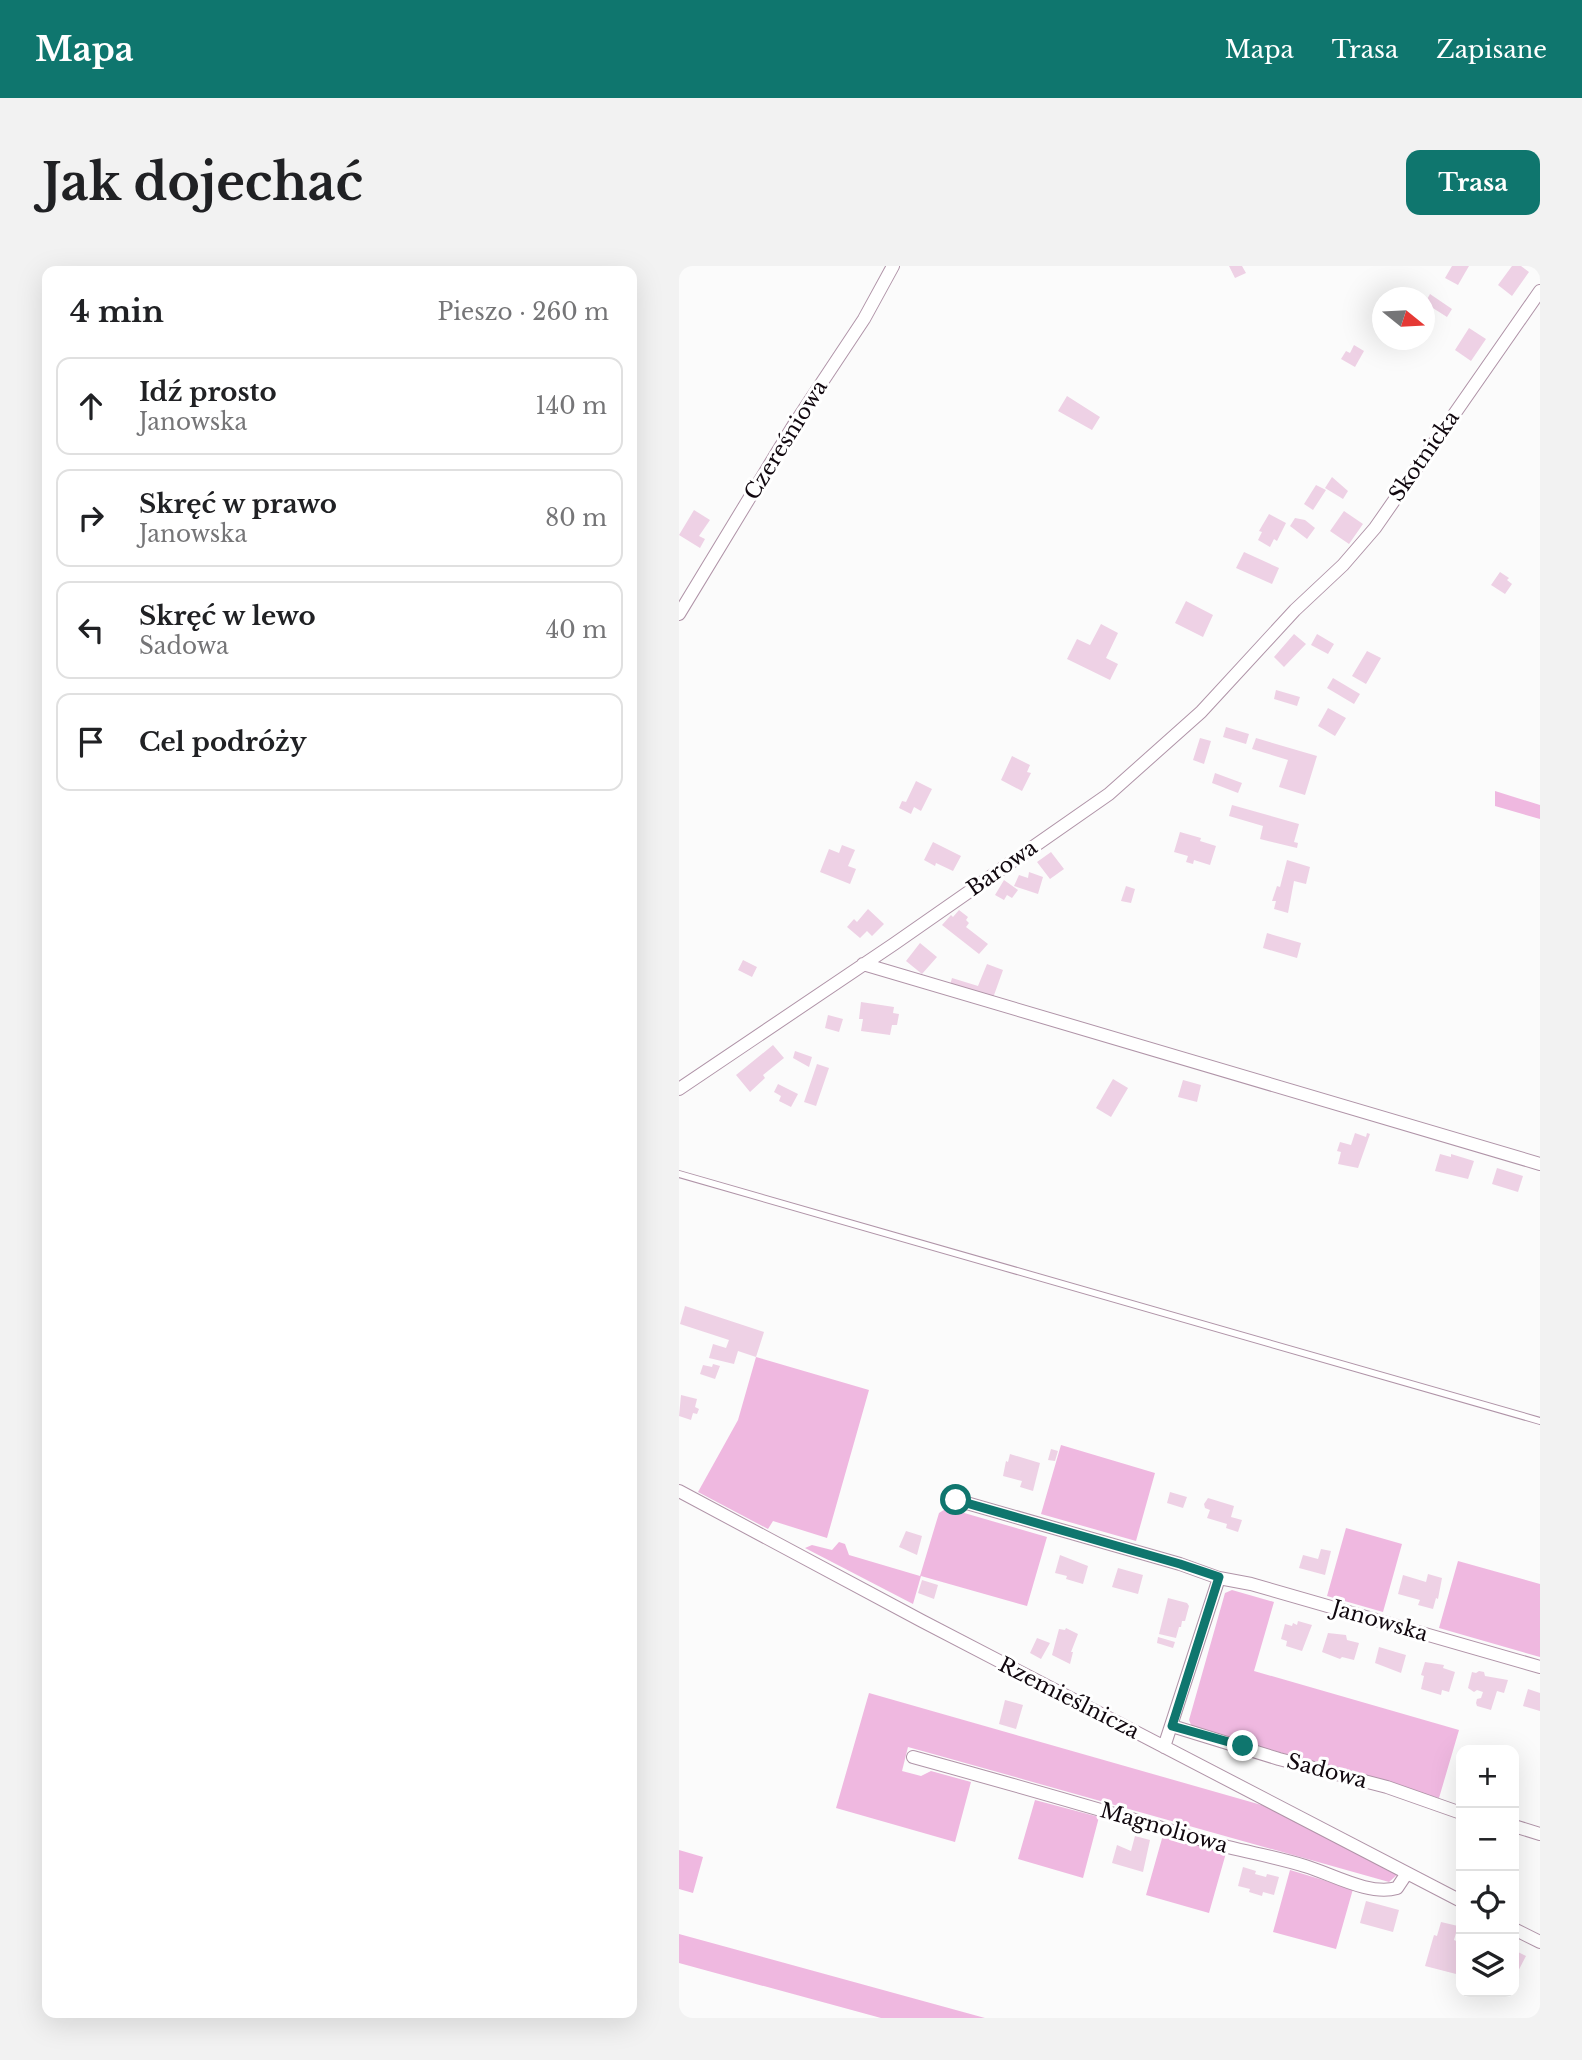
<!DOCTYPE html>
<html lang="pl">
<meta charset="utf-8">
<style>
:root{--surface:#fff;--page:#f2f2f2;--text:#202124;--muted:#757577;--line:#e0e0e0;--accent:#0f766e}
body{margin:0;font-family:"Libre Baskerville",serif;background:var(--page);color:var(--text)}
.controls{position:absolute;right:21px;bottom:21px;display:grid;overflow:hidden;border-radius:14px;box-shadow:0 7px 28px #0002}
.controls button{width:63px;height:63px;display:grid;place-items:center;padding:0;border:0;border-bottom:2px solid var(--line);background:var(--surface);color:var(--text);font:35px sans-serif}
.compass{position:absolute;left:693px;top:21px;width:63px;height:63px;border-radius:50%;background:var(--surface);box-shadow:0 7px 28px #0002;rotate:108deg}
.stop{position:absolute;width:21px;height:21px;margin:-16px;border:5px solid #0f766e;border-radius:50%;background:#fff}
.stop.end{background:#0f766e;border-color:#fff;box-shadow:0 2px 7px #0008}
.list{margin:0;padding:0;list-style:none}
h2{display:flex;justify-content:space-between;align-items:center;height:91px;margin:0;padding:0 28px;font-size:30px}
h2 small{font-size:23px;font-weight:400;color:var(--muted)}
.list li{display:grid;grid-template-columns:46px 1fr auto;gap:21px;align-items:center;box-sizing:border-box;height:98px;margin:0 14px 14px;padding:0 14px;border:2px solid var(--line);border-radius:14px}
.list b{display:block;font-size:26px;white-space:nowrap}
.list p{margin:0;font-size:23px;white-space:nowrap;color:var(--muted)}
.list em{font-size:23px;font-style:normal;color:var(--muted)}
.icon{flex:none;width:38px;height:38px;fill:none;stroke:currentColor;stroke-width:2;stroke-linecap:round;stroke-linejoin:round}
.map{position:relative;flex:none;width:861px;height:1752px;overflow:hidden;border-radius:14px}
header{display:flex;align-items:center;gap:42px;box-sizing:border-box;height:98px;padding:0 35px;background:var(--accent);color:#fff}
header strong{font-size:33px}
nav{display:flex;gap:38px;margin-inline-start:auto;font-size:24px}
.intro{display:flex;align-items:center;justify-content:space-between;box-sizing:border-box;height:168px;padding:0 42px}
h1{margin:0;font-size:49px}
.button{padding:18px 32px;border-radius:14px;background:var(--accent);color:#fff;font-size:24px;font-weight:700}
main{display:flex;gap:42px;padding:0 42px}
aside{flex:1;background:var(--surface);border-radius:14px;box-shadow:0 7px 28px #0002}
.map>svg:first-child{display:block}
</style>
<header>
<strong>Mapa</strong>
<nav><a>Mapa</a><a>Trasa</a><a>Zapisane</a></nav>
</header>
<div class="intro"><h1>Jak dojechać</h1><a class="button">Trasa</a></div>
<main>
<aside>
<h2>4 min<small>Pieszo · 260 m</small></h2>
<ul class="list">
<li><svg class="icon" aria-label="ahead" viewBox="0 0 24 24"><path d="M12 20V5M6 11l6-6 6 6"/></svg><div><b>Idź prosto</b><p>Janowska</p></div><em>140 m</em></li>
<li><svg class="icon" aria-label="right" viewBox="0 0 24 24"><path d="M7 20v-9h11M14 6l5 5-5 5"/></svg><div><b>Skręć w prawo</b><p>Janowska</p></div><em>80 m</em></li>
<li><svg class="icon" aria-label="left" viewBox="0 0 24 24"><path d="M17 20v-9H6M10 6l-5 5 5 5"/></svg><div><b>Skręć w lewo</b><p>Sadowa</p></div><em>40 m</em></li>
<li><svg class="icon" aria-label="arrive" viewBox="0 0 24 24"><path d="M6 21V4h12l-3 4 3 4H6"/></svg><div><b>Cel podróży</b></div></li>
</ul>
</aside>
<div class="map">
<svg width="861" height="1752" viewBox="0 0 861 1752">
<rect width="100%" height="100%" fill="#fbfbfb"/>
<path fill="#efb8e0" d="M816 525 861 539V553L816 540Z
M77 1091 190 1124 148 1272 94 1255 89 1263 19 1226 59 1154Z
M382 1179 476 1207 457 1275 362 1248Z
M268 1242 368 1271 348 1340 242 1310 234 1338 126 1282 133 1279 153 1284 160 1276 166 1278 170 1289 241 1310 260 1247Z
M667 1262 723 1278 704 1346 648 1330Z
M779 1295 861 1318V1391L760 1362Z
M553 1324 595 1336 575 1405 780 1464 760 1532 513 1461 510 1454 546 1327Z
M190 1427 586 1540 718 1609 710 1616 229 1481 223 1505 242 1510 252 1505 292 1516 276 1576 157 1542Z
M356 1534 420 1551 404 1612 339 1593Z
M484 1569 547 1587 530 1647 467 1629Z
M0 1584 24 1591 14 1627 0 1623Z
M611 1604 674 1623 657 1683 594 1666Z
M0 1668 306 1752H202L0 1697Z"/>
<path fill="#eed1e5" d="M550 0H563L567 7 556 12Z
M773 0H790L779 19 766 12Z
M833 0H842L850 6 833 30 819 19Z
M751 28 773 43 768 51 746 37Z
M790 62 807 73 792 95 776 84Z
M675 79 685 85 676 101 662 93 667 85 671 87Z
M388 130 421 151 413 164 379 145Z
M653 211 669 225 664 233 646 222Z
M637 219 647 224 634 244 625 238Z
M15 244 31 254 20 270 26 273 21 282 0 269Z
M665 245 684 258 670 278 651 265Z
M590 248 607 257 598 275 595 273 591 281 579 274 583 266 580 265Z
M616 252 626 254 636 262 628 273 611 260Z
M565 286 600 302 593 318 557 302Z
M821 306 830 312 828 314 833 318 826 328 812 319Z
M507 335 534 349 524 371 496 357Z
M422 358 439 367 427 392 439 398 431 414 388 393 398 373 411 379Z
M615 368 627 378 605 401 595 391Z
M638 368 655 378 649 388 632 379Z
M688 385 702 392 687 418 673 410Z
M654 412 681 428 675 438 648 422Z
M597 424 621 431 618 440 595 433Z
M649 442 667 452 656 470 639 460Z
M547 461 570 468 567 478 544 471Z
M521 472 532 475 525 498 514 494Z
M577 472 638 490 626 529 600 521 609 494 573 483Z
M333 490 351 499 348 506 352 507 343 525 322 514Z
M536 507 563 517 559 527 533 517Z
M237 515 253 523 242 545 235 541 232 548 220 542 223 535 227 536Z
M553 539 620 558 615 576 619 577 618 582 581 573 584 560 550 550Z
M501 566 522 572 521 575 537 580 531 599 515 594 514 598 507 596 509 590 495 586Z
M254 576 282 590 274 605 257 597 256 600 245 594Z
M163 579 176 584 169 600 177 603 171 618 141 606 150 583 160 587Z
M372 586 385 603 371 613 358 596Z
M608 594 631 601 627 618 615 615 609 647 595 643 597 635H593L598 620 601 621Z
M350 606 364 611 359 628 335 620 340 609 349 612Z
M325 614 339 624 333 632 328 629 325 634 316 629Z
M447 620 456 623 452 637 442 635Z
M189 643 205 658 193 670 188 665 181 672 168 661 175 653 178 656Z
M280 644 289 651 287 654 290 657 287 661 309 678 300 688 263 659 272 649 274 651Z
M588 667 622 677 618 692 584 682Z
M241 677 258 691 243 708 227 695Z
M64 694 78 701 73 711 59 704Z
M308 698 324 704 314 732 271 719 273 712 299 720Z
M182 736 215 741 214 747 220 748 218 759H213L211 769 182 765 184 753H180Z
M149 749 164 753 160 766 146 762Z
M94 779 105 792 84 809 86 812 71 826 57 809Z
M116 785 133 791 130 801 114 792Z
M138 798 150 802 137 840 125 836Z
M434 813 449 822 432 851 417 842Z
M504 814 522 819 518 836 499 831Z
M99 818 119 828 112 841 100 835 102 830 95 826Z
M676 867 687 871 688 867 691 868 679 902 659 898 662 886 658 885 661 876 672 879Z
M761 888 772 891V888L795 895 789 913 756 905Z
M818 902 844 910 839 926 813 918Z
M6 1040 85 1066 77 1091 59 1085 55 1098 30 1092 34 1078 47 1082 50 1074 1 1058Z
M34 1098 41 1100 36 1113 21 1108 24 1099 33 1101Z
M2 1129 18 1133 16 1141 20 1143 18 1148 14 1147 12 1154 0 1150Z
M372 1183 379 1185 376 1195 369 1194Z
M331 1188 361 1197 354 1225 341 1221 343 1215 324 1210 327 1195 329 1196Z
M491 1226 508 1231 504 1242 488 1237Z
M529 1232 555 1240 552 1251 563 1254 559 1266 547 1262 548 1258 528 1252 531 1244 526 1242 525 1238Z
M227 1265 243 1270 238 1289 220 1281Z
M642 1283 652 1285 646 1309 620 1302 624 1289 639 1293Z
M381 1289 409 1300 404 1318 387 1313 388 1310 376 1307Z
M439 1302 464 1309 459 1328 433 1321Z
M749 1308 763 1312 759 1333 757 1332 754 1343 739 1339 741 1334 719 1328 724 1309 747 1316Z
M243 1314 259 1319 255 1333 239 1327Z
M489 1332 508 1337 510 1340 506 1355H503L502 1361H500L497 1372 480 1368Z
M619 1355 633 1359 623 1385 607 1380 608 1375 602 1373 606 1358 613 1360 614 1357 618 1359Z
M387 1362 399 1368 392 1386H394L391 1398 373 1389 380 1363 386 1364Z
M649 1367 667 1369 668 1374 680 1377 675 1394 663 1391 661 1393 643 1386Z
M479 1371 496 1376 494 1382 478 1377Z
M358 1372 371 1377 362 1393 351 1387Z
M700 1381 727 1389 722 1407 696 1397Z
M746 1396 765 1399 764 1402 776 1406 770 1426 763 1424 762 1429 742 1423 745 1410 742 1409Z
M800 1405 805 1406 806 1410 829 1414 825 1427 818 1425 812 1444 798 1440 797 1437 798 1433 802 1432 804 1426 798 1424 795 1426 789 1422 793 1406 797 1407Z
M849 1423 861 1427V1445L844 1440Z
M326 1434 344 1439 337 1463 320 1458Z
M782 1506V1525L777 1523Z
M456 1570 471 1574 464 1606 433 1597 438 1579 452 1585Z
M564 1601 577 1605 576 1608 587 1611 588 1608 600 1611 595 1629 584 1626 583 1630 570 1626 571 1623 559 1620Z
M687 1635 720 1644 714 1666 681 1657Z
M762 1656 779 1660 775 1674 782 1677 781 1709 746 1700 755 1669 758 1670Z
M835 1684 847 1690 835 1713Z"/>
<g fill="none" stroke-linecap="round" stroke-linejoin="round">
<g stroke="#b094a8" stroke-width="8">
<path id="lane" d="M0 908 861 1155"/>
</g>
<g stroke="#b094a8" stroke-width="14">
<path id="street" d="M0 348 116 157 185 53 214 0
M184 698 861 898
M0 823 215 678 430 528 522 446 616 344 664 299 696 262 861 25
M0 1225 243 1355 782 1635
M277 1234 501 1298 540 1312 572 1318 861 1401
M493 1460 600 1493 708 1521 782 1547
M485 1481 540 1312
M234 1491C332 1518 430 1546 527 1575 560 1585 594 1590 626 1600 653 1608 690 1630 718 1622L728 1607
M835 1560 861 1568
M835 1663 861 1676"/>
</g>
<use href="#lane" stroke="#fff" stroke-width="6"/>
<use href="#street" stroke="#fff" stroke-width="12"/>
</g>
<g fill="none" stroke-linecap="round" stroke-linejoin="round">
<path stroke="#0f766e" stroke-width="9" d="M277 1234 501 1298 540 1311 493 1460 564 1480"/>
</g>
<g text-anchor="middle" dominant-baseline="central" stroke-width="6" stroke-linejoin="round" paint-order="stroke">
<g font-size="21" fill="#11080f" stroke="#fff">
<text transform="translate(107 174) rotate(-58)">Czereśniowa</text>
<text transform="translate(745 190) rotate(-55)">Skotnicka</text>
<text transform="translate(323 602) rotate(-35)">Barowa</text>
<text transform="translate(701 1355) rotate(16)">Janowska</text>
<text transform="translate(390 1432) rotate(27)">Rzemieślnicza</text>
<text transform="translate(648 1505) rotate(15)">Sadowa</text>
<text transform="translate(485 1562) rotate(16)">Magnoliowa</text>
</g>
</g>
</svg>
<div class="controls">
<button>+</button>
<button>−</button>
<button><svg class="icon" aria-label="locate" viewBox="0 0 24 24"><circle cx="12" cy="12" r="6"/><path d="M12 2v4M12 18v4M2 12h4M18 12h4"/></svg></button>
<button><svg class="icon" aria-label="layers" viewBox="0 0 24 24"><path d="M12 4l9 5-9 5-9-5zM3 14l9 5 9-5"/></svg></button>
</div>
<svg class="compass" viewBox="-18 -18 36 36"><path d="M0-13l5 13h-10z" fill="#e53935"/><path d="M0 13l5-13h-10z" fill="#757577"/></svg>
<div class="stop" style="left:277px;top:1234px"></div>
<div class="stop end" style="left:564px;top:1480px"></div>
</div>
</main>
